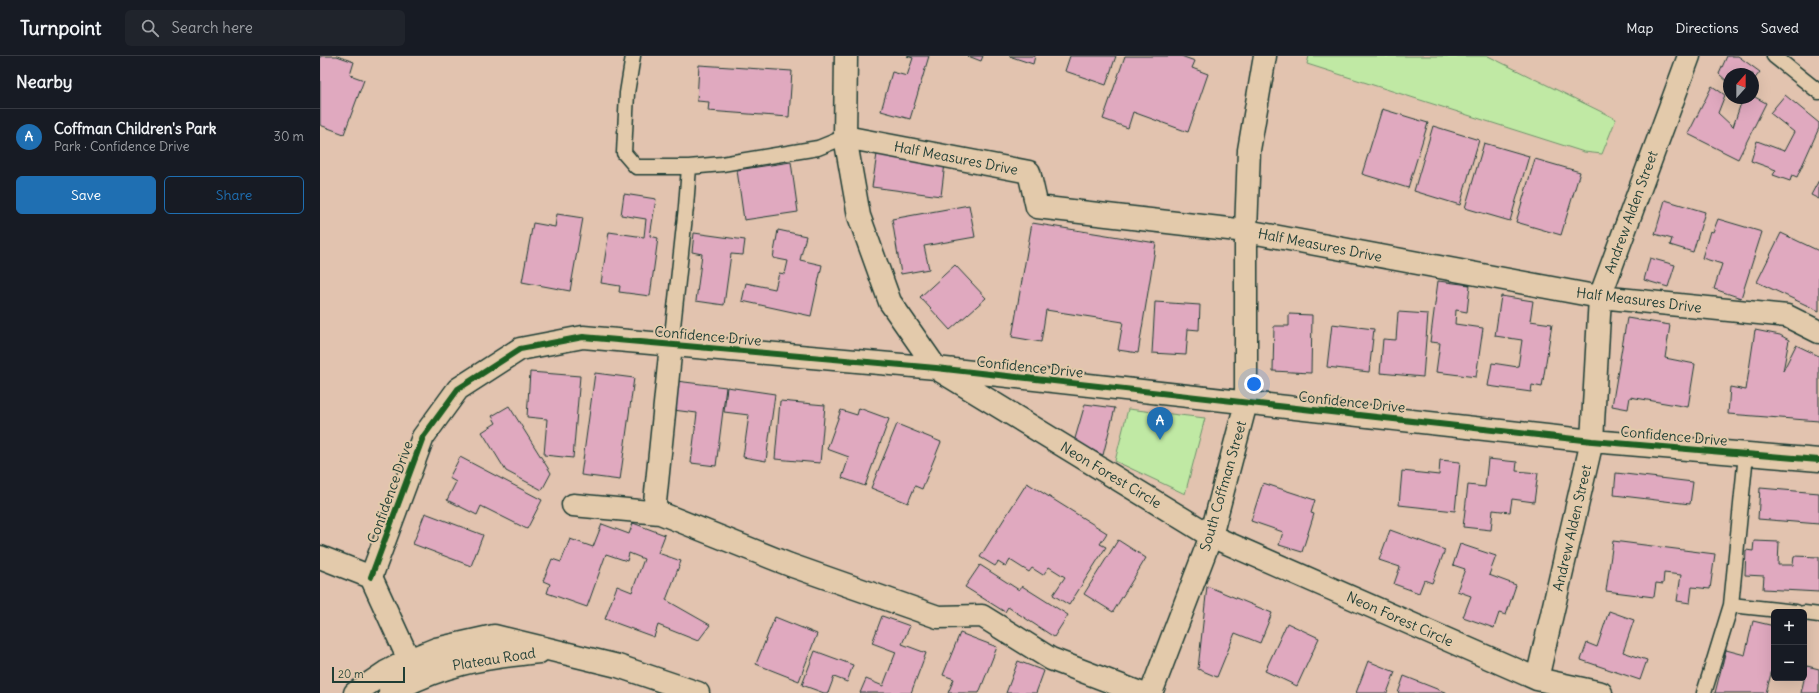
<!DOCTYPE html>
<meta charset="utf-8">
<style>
:root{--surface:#171b24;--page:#20242c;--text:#f1f3f6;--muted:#9ea1a6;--line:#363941;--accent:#1f6fb2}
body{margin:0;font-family:Delius,sans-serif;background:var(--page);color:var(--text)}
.controls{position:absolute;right:12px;bottom:12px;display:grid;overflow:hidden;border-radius:6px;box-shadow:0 4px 16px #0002}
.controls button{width:36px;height:36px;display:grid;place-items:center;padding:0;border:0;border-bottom:1px solid var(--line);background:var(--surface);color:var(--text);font:20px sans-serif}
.compass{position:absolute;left:1403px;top:12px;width:36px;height:36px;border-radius:50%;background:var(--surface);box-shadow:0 4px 16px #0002;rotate:21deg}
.scale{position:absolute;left:12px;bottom:10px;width:73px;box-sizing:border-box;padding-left:4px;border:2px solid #1f3d34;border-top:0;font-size:11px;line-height:14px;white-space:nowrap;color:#1f3d34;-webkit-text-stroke:3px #e3caab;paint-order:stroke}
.you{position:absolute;left:934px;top:328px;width:14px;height:14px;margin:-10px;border:3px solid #fff;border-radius:50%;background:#1a73e8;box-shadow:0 0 0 6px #1a73e833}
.badge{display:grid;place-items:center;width:26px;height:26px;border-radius:50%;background:var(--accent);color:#fff;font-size:13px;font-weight:700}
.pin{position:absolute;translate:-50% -33px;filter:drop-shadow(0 1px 2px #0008)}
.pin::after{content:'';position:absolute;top:21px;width:14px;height:12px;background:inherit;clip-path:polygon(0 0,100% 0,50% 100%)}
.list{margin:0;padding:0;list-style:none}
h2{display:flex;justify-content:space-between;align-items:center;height:52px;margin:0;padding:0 16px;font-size:17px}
h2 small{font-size:13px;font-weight:400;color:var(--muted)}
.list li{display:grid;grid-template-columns:26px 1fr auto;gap:12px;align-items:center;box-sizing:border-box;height:56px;padding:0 16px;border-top:1px solid var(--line)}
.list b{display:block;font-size:15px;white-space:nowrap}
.list p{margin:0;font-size:13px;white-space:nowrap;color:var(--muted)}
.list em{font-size:13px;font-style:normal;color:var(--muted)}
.actions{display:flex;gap:8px;padding:12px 16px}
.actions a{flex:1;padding:9px 0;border:1px solid var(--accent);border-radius:6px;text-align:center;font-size:14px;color:var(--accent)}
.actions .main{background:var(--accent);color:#fff}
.icon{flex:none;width:22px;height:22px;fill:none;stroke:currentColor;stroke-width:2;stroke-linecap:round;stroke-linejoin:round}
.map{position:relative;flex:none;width:1499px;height:637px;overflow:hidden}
header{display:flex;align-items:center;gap:24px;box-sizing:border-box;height:56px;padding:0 20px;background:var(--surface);border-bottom:1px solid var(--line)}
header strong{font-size:19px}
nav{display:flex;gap:22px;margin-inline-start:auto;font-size:14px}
.search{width:280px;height:36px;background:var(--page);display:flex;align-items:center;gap:10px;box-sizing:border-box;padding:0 14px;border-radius:6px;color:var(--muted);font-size:15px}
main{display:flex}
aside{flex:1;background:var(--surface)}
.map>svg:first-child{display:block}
</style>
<header>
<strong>Turnpoint</strong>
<div class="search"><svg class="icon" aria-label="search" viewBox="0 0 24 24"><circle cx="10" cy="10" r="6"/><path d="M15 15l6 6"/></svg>Search here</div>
<nav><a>Map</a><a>Directions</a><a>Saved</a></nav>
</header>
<main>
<aside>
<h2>Nearby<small></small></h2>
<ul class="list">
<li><span class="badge">A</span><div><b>Coffman Children's Park</b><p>Park · Confidence Drive</p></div><em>30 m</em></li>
</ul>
<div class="actions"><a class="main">Save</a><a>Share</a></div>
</aside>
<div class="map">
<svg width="1499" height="637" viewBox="0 0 1499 637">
<rect width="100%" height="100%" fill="#e2c3af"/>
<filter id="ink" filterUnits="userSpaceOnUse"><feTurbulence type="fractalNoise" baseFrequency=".025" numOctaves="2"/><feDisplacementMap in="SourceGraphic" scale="8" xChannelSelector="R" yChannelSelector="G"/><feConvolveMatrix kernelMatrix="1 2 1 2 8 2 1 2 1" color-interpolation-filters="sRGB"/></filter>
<g filter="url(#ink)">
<path fill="#c0e9a4" stroke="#70936c" d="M989 0H1168L1296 63 1282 98 1264 96 987 8Z
M808 353 885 362 865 438 795 405Z"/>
<path fill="#e0a9bf" stroke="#1f3d34" d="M0 0H17L34 6 30 19 44 24 24 78 0 69Z
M587 0H609L590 63 561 55 572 16 587 20 593 2Z
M648 0H663L661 5Z
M689 0H715L713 8Z
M750 0H796L786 29 745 15Z
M805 0H861L875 5 872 12 888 18 868 76 813 56 808 72 783 63Z
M1407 0H1418L1440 16 1433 25V18H1409V27L1399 18Z
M379 9 472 15 469 61 388 55 389 46 377 45Z
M1392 30 1405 39 1398 57 1413 71 1420 50 1428 42H1433V40L1446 47 1418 103 1368 78Z
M1465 39 1499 67V72L1477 121 1472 119 1470 125 1453 119 1456 114 1431 105 1437 85 1464 95 1474 76 1450 57Z
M1062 53 1108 67 1088 132 1042 118Z
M1113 70 1159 84 1140 149 1094 135Z
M1164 87 1209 100 1190 165 1145 152Z
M557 98 625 107 621 140 552 131Z
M1215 103 1260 116 1241 179 1196 166Z
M471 106 478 156 424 164 417 114Z
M1499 124V143L1491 139Z
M304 138 336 143 330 180 338 182 330 240 299 236 300 230 281 227 289 176 324 181 326 163 301 159Z
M1345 144 1385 156 1373 196 1350 189 1352 183 1335 178Z
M649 149 655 181 604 190 609 213 581 218 572 163Z
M237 158 263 162 250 235 202 226 213 167 235 171Z
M1398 163 1442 176 1421 242 1394 233 1402 208 1382 202 1390 175 1393 176Z
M712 167 836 187 818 297 798 294 803 266 726 254 721 286 692 281Z
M458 174 486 180 480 204 502 209 491 260 422 245 426 227 455 233 459 217 465 218 468 205 453 202Z
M374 177 425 184 423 199 411 198 404 249 376 245 382 198 372 196Z
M1461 177 1499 195V255L1437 226Z
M1330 202 1355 209 1348 231 1324 224Z
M635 209 666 242 630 274 600 241Z
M1118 225 1150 229 1147 256 1136 254 1135 268 1163 272 1156 321 1116 316 1120 287 1110 286Z
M1181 240 1213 245 1210 265 1232 268 1222 331 1212 329 1211 336 1168 330 1172 307 1198 311 1202 284 1175 280Z
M835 246 880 249 879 274 868 273 866 299 832 297Z
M1078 256 1108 258 1103 321 1060 317 1063 283 1076 284Z
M969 258 992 259 991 317 953 315 954 270H969Z
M1307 262 1350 269 1345 302 1375 308 1368 351 1310 341 1308 353 1292 350Z
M1012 268 1054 273 1049 316 1007 311Z
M1435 274 1460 279 1469 284 1463 315 1476 289 1499 300V365L1408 358 1410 331 1426 334Z
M210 316 260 320 253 402 224 399 227 363 207 361Z
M275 317 314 322 300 424 261 419Z
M356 325 406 331 396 410 371 407 377 357 353 354Z
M407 331 455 338 446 405 423 401 429 359 404 356Z
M460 345 505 349 500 407 455 403Z
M765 348 795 352 783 399 754 386Z
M189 350 231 417 222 434 186 415 162 376 176 367 172 360Z
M539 352 569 363 545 430 522 422 529 401 507 393 521 354 537 359Z
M577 368 621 386 602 433 595 430 588 447 551 432Z
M140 401 222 444 207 473 161 450 157 459 127 444 136 426 129 422Z
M1168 403 1197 406 1196 415 1218 417 1214 446 1192 443 1190 456 1173 454 1171 474 1143 471 1148 429 1165 431Z
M1120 404 1140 406 1135 455 1079 449 1082 415 1119 419Z
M1296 417 1373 426 1370 448 1294 439Z
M707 427 787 477 780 488 786 491 749 549 733 539 745 521 729 511 723 519 712 512 709 516 690 504 686 511 678 506 675 510 660 501Z
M943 427 995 444 991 457 994 458 982 496 959 489 963 476 931 465Z
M1440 432 1499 437V468L1438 463Z
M105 457 163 479 151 510 93 488Z
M313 467 345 479 338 497 361 505 346 544 390 569 378 585 338 569 334 581 285 563 297 530 312 536 324 503 309 497 307 505 286 498 267 551 227 537 230 528 223 525 232 503 241 506 250 483 273 491 282 468 309 478Z
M1070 474 1125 494 1112 527 1104 524 1099 537 1074 528 1080 511 1059 504Z
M798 484 826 502 793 556 764 538Z
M1293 485 1395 498 1390 533 1372 531 1370 547 1357 545 1361 519 1344 517 1343 528 1336 527 1334 541 1286 535Z
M1434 485 1459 486 1458 509H1473L1474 500 1499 501V536L1443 533 1444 520 1425 519 1426 494 1433 495Z
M1140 488 1176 500 1169 519 1196 529 1186 559 1179 557 1174 572 1143 561 1151 540 1137 535 1145 513 1133 509Z
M660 509 699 534 702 530 748 559 734 581 688 551 685 556 645 531Z
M887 530 952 557 940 587 915 577 897 621 878 613Z
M1289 555 1314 564 1303 596 1327 604 1320 624 1261 604 1267 587 1277 591Z
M562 560 590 570 582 588 606 597 591 637H540L546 623 563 630 576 596 552 587Z
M455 561 497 578 479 625 436 608Z
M1433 565 1454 570V606L1446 637H1395L1406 594 1425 599Z
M967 567 999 582 977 630 945 615Z
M640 577 677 591 659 637H628L634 623 623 619Z
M495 595 533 609 527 626 514 621 508 637H504L482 629Z
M698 605 724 615 716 637H686Z
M1048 605 1075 616 1067 637H1036Z
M1487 610 1499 613V637H1481Z
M1084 620 1127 637H1078Z"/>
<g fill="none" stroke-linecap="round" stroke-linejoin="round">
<g stroke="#1f3d34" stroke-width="17">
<path id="service" d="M313 0 307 37 304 97 316 111H369L366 151 351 289
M1454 0 1499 36
M369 111 402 108 498 92 525 81
M1426 398 1411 549 1476 556
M1484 557 1499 559
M1384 637 1411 549"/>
</g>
<g stroke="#1f3d34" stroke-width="25">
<path id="minor" d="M526 0 525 81 539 160 570 246 616 312 891 480 1217 623 1281 637
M525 81 709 116 717 151 926 175 1280 241 1467 260 1499 276
M253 449 340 457 470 509 618 561 662 560 731 603 820 637
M334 456 351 289
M51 521 103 381 138 333 200 293 263 281 616 312 1272 385 1499 404
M1217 623 1272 385 1280 241 1369 0
M831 637 891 480 926 347V175L929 94 945 0"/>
</g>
<g stroke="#1f3d34" stroke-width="25">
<path id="tertiary" d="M0 501 51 521 95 617
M35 637 66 616 89 604 116 593 174 580 298 610 378 637
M70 637C122 608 161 602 219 596"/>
</g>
<use href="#service" stroke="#e3caab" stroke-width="14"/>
<use href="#minor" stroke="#e3caab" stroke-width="22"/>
<use href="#tertiary" stroke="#e3caab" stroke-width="22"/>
<g stroke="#e3caab" stroke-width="8">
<path id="cycleway" d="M51 521 103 381 138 333 200 293 263 281 616 312 1272 385 1499 404"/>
</g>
<use href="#cycleway" stroke="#1b5e20" stroke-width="6"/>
</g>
</g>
<g text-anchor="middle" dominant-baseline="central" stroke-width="4" stroke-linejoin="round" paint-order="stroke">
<g font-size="14" fill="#1f3d34" stroke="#e3caab">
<text transform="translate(636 102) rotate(11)">Half Measures Drive</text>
<text transform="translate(1311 156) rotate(-70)">Andrew Alden Street</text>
<text transform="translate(1000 189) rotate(11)">Half Measures Drive</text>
<text transform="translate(1319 244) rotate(7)">Half Measures Drive</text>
<text transform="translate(388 280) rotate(5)">Confidence Drive</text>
<text transform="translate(710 311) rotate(6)">Confidence Drive</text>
<text transform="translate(1032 346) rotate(6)">Confidence Drive</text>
<text transform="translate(1354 380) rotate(5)">Confidence Drive</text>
<text transform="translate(791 419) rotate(31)">Neon Forest Circle</text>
<text transform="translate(903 430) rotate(-74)">South Coffman Street</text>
<text transform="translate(70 436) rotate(-70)">Confidence Drive</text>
<text transform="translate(1252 472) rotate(-77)">Andrew Alden Street</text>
<text transform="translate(1080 563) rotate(24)">Neon Forest Circle</text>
<text transform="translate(174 603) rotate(-9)">Plateau Road</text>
</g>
</g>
</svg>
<div class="controls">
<button>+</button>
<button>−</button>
</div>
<svg class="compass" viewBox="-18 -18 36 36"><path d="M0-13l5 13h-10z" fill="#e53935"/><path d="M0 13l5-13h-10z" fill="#9ea1a6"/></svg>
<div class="scale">20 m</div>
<div class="you"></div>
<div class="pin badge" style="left:840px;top:384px">A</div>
</div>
</main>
